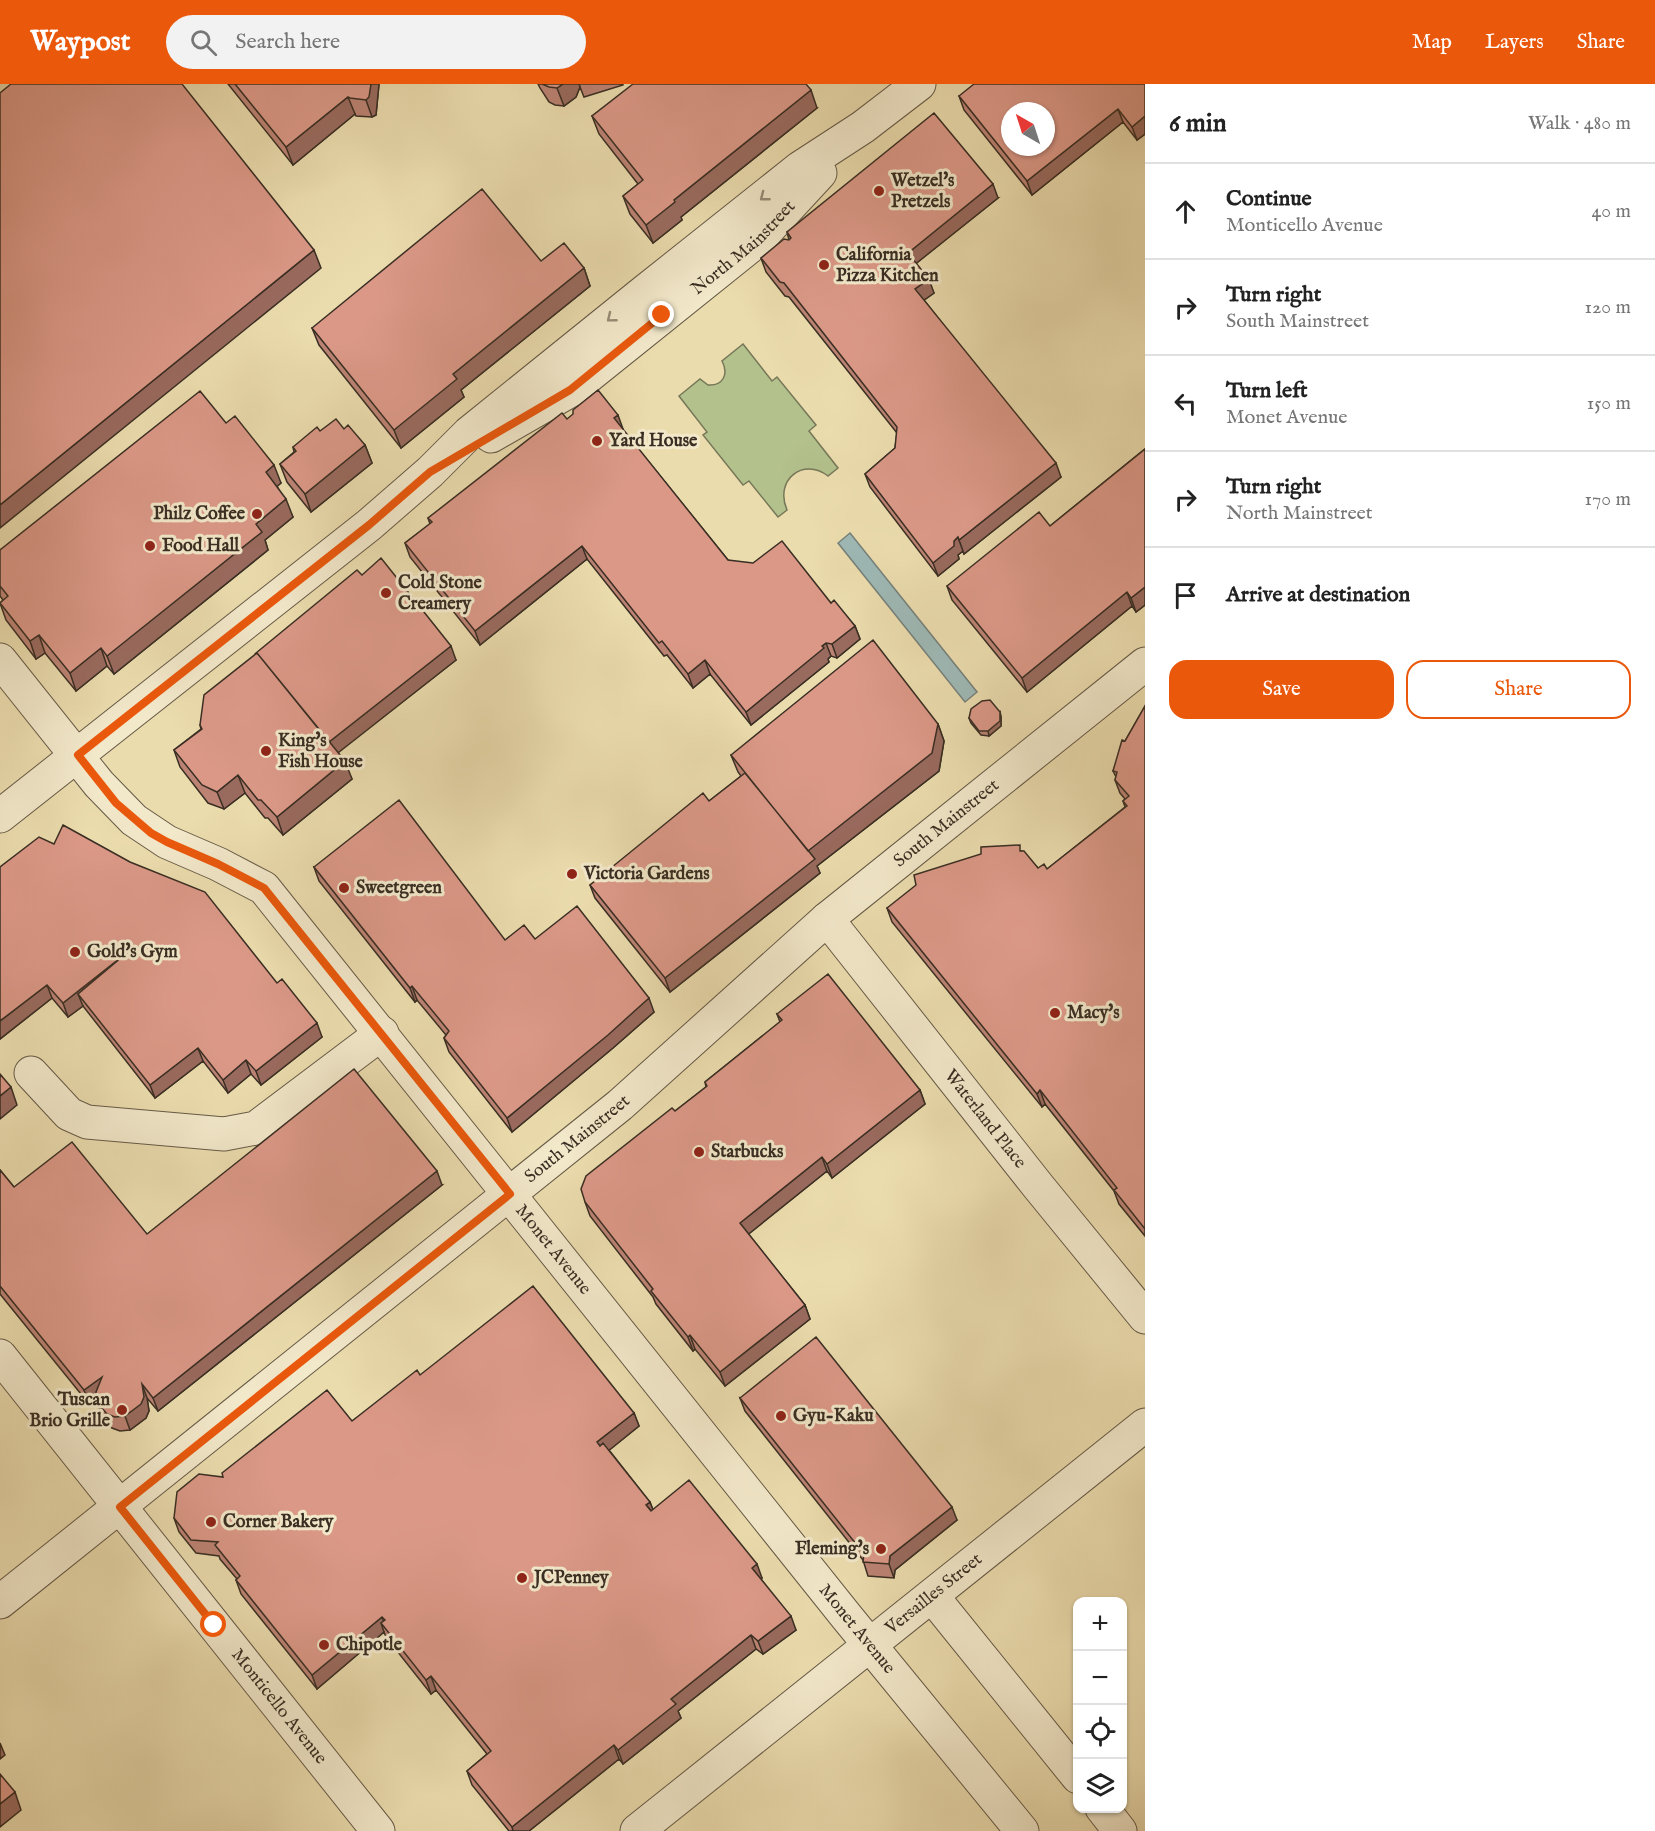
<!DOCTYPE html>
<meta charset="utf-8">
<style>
:root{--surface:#fff;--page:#f2f2f2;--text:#222;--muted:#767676;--line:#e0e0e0;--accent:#ea580c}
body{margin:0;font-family:"IM FELL English",serif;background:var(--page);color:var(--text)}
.controls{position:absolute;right:18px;bottom:18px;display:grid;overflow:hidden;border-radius:12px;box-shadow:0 2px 4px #0004}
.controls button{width:54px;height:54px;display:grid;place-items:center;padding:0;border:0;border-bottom:2px solid var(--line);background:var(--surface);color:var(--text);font:30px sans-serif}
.compass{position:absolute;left:1001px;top:18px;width:54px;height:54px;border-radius:50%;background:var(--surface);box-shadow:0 2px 4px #0004;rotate:321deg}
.stop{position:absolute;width:18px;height:18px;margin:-14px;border:4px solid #ea580c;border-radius:50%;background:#fff}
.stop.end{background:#ea580c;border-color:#fff;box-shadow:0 2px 6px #0008}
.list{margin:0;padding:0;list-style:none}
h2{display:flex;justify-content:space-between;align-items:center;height:78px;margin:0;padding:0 24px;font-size:26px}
h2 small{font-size:20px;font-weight:400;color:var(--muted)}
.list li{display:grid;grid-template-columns:39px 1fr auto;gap:18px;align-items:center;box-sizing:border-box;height:96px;padding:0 24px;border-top:2px solid var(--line)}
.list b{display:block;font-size:22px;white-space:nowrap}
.list p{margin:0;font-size:20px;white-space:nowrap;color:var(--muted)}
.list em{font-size:20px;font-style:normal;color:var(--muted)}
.actions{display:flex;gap:12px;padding:18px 24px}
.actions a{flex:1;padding:14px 0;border:2px solid var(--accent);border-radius:18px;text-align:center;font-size:21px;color:var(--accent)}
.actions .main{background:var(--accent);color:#fff}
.icon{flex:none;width:33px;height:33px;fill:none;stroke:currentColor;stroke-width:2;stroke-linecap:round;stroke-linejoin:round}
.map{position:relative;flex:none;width:1145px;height:1747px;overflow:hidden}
header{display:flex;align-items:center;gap:36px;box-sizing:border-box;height:84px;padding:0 30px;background:var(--accent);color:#fff}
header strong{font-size:28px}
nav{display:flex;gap:33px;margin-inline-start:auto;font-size:21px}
.search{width:420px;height:54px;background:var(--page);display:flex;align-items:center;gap:15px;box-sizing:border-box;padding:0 21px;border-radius:33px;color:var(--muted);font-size:22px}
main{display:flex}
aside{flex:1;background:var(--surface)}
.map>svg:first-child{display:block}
</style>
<header>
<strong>Waypost</strong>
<div class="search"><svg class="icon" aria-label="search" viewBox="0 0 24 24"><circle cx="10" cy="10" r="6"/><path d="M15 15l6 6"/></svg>Search here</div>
<nav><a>Map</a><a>Layers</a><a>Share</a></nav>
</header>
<main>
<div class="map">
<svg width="1145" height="1747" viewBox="0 0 1145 1747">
<rect width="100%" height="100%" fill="#ebdcae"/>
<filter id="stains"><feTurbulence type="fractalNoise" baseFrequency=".00333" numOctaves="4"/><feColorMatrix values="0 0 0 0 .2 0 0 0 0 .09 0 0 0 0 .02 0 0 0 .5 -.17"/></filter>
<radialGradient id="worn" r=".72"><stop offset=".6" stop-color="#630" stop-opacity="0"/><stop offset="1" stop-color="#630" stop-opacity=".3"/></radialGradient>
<path fill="#b3c18d" stroke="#767858" stroke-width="1.5" d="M743 260 772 297 777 293 816 341 809 347 838 384 828 392C803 373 774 396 787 426L778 433 749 397 743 401 703 351 707 348 679 312 700 295 708 301C723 302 729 290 722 277Z"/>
<path fill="#9eb9b6" stroke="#76817b" stroke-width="1.5" d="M850 449 977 608 965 618 838 459Z"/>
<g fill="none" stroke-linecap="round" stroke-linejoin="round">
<g stroke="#665a46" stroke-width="35">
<g id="minor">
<path id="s1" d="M491 352 571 306 759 155 820 89"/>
<path id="s2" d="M0 576 99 700 134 736 167 758 218 780 264 804 846 1532 1022 1747"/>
<path d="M0 732 369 441 430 388 469 349 644 208 800 84 863 43 919 0"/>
<path id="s3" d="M827 835 1038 1102 1145 1233"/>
<path d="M31 989 69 1030 87 1038 224 1050 256 1044 382 949"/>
<path id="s4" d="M0 1272 378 1747"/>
<path d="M932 1512 1078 1693"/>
<path id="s5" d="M0 1518 620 1021 827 835 1145 580"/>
<path d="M1102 1724 1120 1747"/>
<path id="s6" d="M637 1747 1145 1341"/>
</g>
</g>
<use href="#minor" stroke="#f2e8ca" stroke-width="33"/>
</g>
<path fill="#bc8374" stroke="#392e23" stroke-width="1.5" d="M228 0H379L376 31 372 33 356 32 355 30 293 81Z
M538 0H623V1L584 13 580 3 576 13 564 22 555 21 549 18 540 4Z
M1145 0V50L1137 56 1123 38 1032 111 964 26 959 12Z
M817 24 681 133 682 136 653 159 630 130 623 112 638 100 599 50 592 32Z
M998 114 916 179 934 209 924 216 1061 393 964 470 963 467 958 471 959 475 938 492 870 403 865 390 895 364 897 349 789 213 785 212 766 188 761 174 789 156 787 148Z
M541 177 584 184 590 202 461 306 464 313 401 364 319 261 312 244Z
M567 335 623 345H622L728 476 831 519 855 542 860 555 837 574 831 572 828 575 829 578 751 641 710 590 693 604 667 571 664 572 587 475 480 561 410 473 405 459 430 440 428 434Z
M226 339 281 399 277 402 293 433 265 456 268 466 114 590 107 582 76 607 45 569 36 575 6 536 0 519 3 516 0 512V466Z
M344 345 365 361 372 379 311 428 287 398 280 380 294 368 293 363 320 347Z
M1145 365V521L1136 528 1132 522 1027 608 952 516 947 502 1050 442Z
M362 491 456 576 338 668 352 695 283 751 268 734H265L245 709 224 725 208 719 180 683 174 666 201 645 200 641Z
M1145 622V1152L1119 1120 1114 1107 1045 1020 1042 1023 892 838 887 824 1022 767 1038 784 1047 785 1125 723 1123 717 1125 715 1120 709 1115 696 1116 693 1113 687 1125 657Z
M1000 628 1001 633V642L989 652 981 651 971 639 969 634Z
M938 640 944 657 939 687 817 782 820 789 670 908 595 814 590 801 709 717 741 692 738 688 731 671Z
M0 783 277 899 322 953 261 1001 251 990 228 1009 203 977 155 1014 83 922 68 933 52 914 0 955Z
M314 783 505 856 535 855 654 928 613 964 512 1048 449 968 444 954 446 951 417 916 415 918 319 797Z
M777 930 920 1006 925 1020 832 1094 827 1087 748 1150 805 1221 810 1235 725 1302 695 1265 693 1267 656 1220 653 1213 590 1132 585 1118 675 1027 706 1003 705 998 780 938Z
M0 1086 14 1103 147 1150 442 1101 158 1327 147 1314 149 1327 146 1334 130 1346 120 1347 112 1344 106 1337 101 1329 96 1314 89 1320 0 1210Z
M420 1291 634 1329 639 1342 609 1366 650 1418 653 1426 762 1494 761 1495 796 1546 763 1570 756 1565 678 1627 681 1634 623 1680 619 1675 529 1747H509L472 1701 467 1687 487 1670 436 1606 431 1610 386 1553 384 1548 317 1605 241 1510 236 1496 237 1495 220 1475 219 1472 196 1469 179 1448 174 1434 223 1393 352 1337Z
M740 1314 957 1436 895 1486 894 1494 868 1492 863 1476 745 1327Z"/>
<path fill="#996a5e" stroke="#392e23" stroke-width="1.5" d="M371 0H379L376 31 372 33 366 16Z
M563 0H579L580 3 576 13 564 22 557 4Z
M811 6 817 24 681 133 682 136 653 159 646 141 674 116Z
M348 13 355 30 293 81 286 63Z
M1118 25 1123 38 1032 111 1027 97Z
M1145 32V50L1137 56 1132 43Z
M993 100 998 114 913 182 908 169Z
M314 166 321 184 0 444V421Z
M584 184 590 202 461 306 464 313 401 364 394 346 453 290Z
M929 195 934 209 920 219 915 205Z
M618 331 623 345 619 348 614 334Z
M365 361 372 379 311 428 305 410Z
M1056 379 1061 393 964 470 959 456Z
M274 381 281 399 273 406 266 388Z
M286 415 293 433 265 456 268 466 114 590 107 572 256 440Z
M958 453 963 467 958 471 959 475 938 492 933 479Z
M582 462 587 475 480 561 475 547Z
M1145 503V521L1136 528 1131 514Z
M1127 508 1132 522 1027 608 1022 594Z
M855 542 860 555 837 574 832 560Z
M39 551 45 569 36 575 30 557Z
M826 559 831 572 828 575 829 578 751 641 746 628Z
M451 562 456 576 334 672 329 658Z
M101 564 107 582 76 607 70 589Z
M705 576 710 590 693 604 688 590Z
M1000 628 1001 633V642L989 652 988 647Z
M938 640 944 657 939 687 817 782 820 789 670 908 665 894 808 767Z
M345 677 352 695 283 751 277 733Z
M238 691 245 709 224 725 217 708Z
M134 863 78 910 83 922 68 933 63 919Z
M47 901 52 914 0 955V937Z
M412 902 417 916 415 918 410 904Z
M649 914 654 928 613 964 512 1048 507 1034Z
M317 939 322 953 261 1001 256 987Z
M198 964 203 977 155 1014 150 1001Z
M246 976 251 990 228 1009 223 996Z
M11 1003 17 1021 0 1035V1012Z
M920 1006 925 1020 832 1094 827 1080Z
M1040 1006 1045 1020 1042 1023 1037 1010Z
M822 1073 827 1087 745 1153 740 1139Z
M437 1087 442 1101 158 1327 153 1314Z
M805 1221 810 1235 725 1302 720 1288Z
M690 1251 695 1265 693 1267 688 1253Z
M102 1293 107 1306 89 1320 84 1306Z
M142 1300 147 1314 149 1327 146 1334 130 1346 125 1332Z
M634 1329 639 1342 602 1372 597 1358Z
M650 1418 655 1431 646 1421Z
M952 1423 957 1436 895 1486 894 1494 889 1480 890 1472Z
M757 1480 762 1494 757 1498 752 1484Z
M791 1532 796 1546 763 1570 758 1557Z
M382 1533 387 1546 381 1539 384 1548 317 1605 312 1591Z
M751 1551 756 1565 678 1627 681 1634 623 1680 618 1666 671 1615Z
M431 1592 436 1606 431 1610 426 1596Z
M0 1659 5 1671 0 1675Z
M614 1661 619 1675 529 1747H513L512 1743Z
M15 1708 21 1726 0 1743V1720Z"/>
<path fill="#db9887" stroke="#392e23" stroke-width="1.5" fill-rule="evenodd" d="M11 0H182L314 166 0 421V9Z
M235 0H371L369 13 366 16 350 14 348 13 286 63Z
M542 0H563L557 4 549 3Z
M633 0H806L811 6 674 116 675 118 646 141 623 112 643 96 592 32Z
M974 0H1145V32L1132 43 1118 25 1027 97 959 12ZM1010 27H1046V63H1010Z
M934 29 993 100 908 169 929 195 915 205 1056 379 959 456 958 453 954 457V462L933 479 865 390 895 364 897 343 784 199 780 198 761 174 784 155 789 156 791 154 787 148Z
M482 105 541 177 564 159 584 184 453 290 457 295 394 346 312 244Z
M598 306 618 331 614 334 728 476 753 479 782 457 831 519 834 516 855 542 832 560 826 559 822 562 824 564 746 628 705 576 688 590 662 557 659 559 582 462 475 547 405 459 432 438 428 434 562 329 567 335 573 330V326Z
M200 307 226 339 235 332 274 381 266 388 286 415 256 440 262 448 107 572 101 564 70 589 39 551 30 557 0 519 8 512 0 502V466Z
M336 335 344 345 348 341 365 361 305 410 280 380 296 367 293 363 317 343 320 347Z
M1145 365V503L1131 514 1127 508 1022 594 947 502 1039 428 1050 442Z
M381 474 451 562 329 658 257 569H256L357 486 362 491Z
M873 556 938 640 932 669 808 767 731 671Z
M257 569 345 677 277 733 261 716H258L238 691 217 708 202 701 174 666 202 645 200 641 204 611Z
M990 616 1000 628V637L988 647H979L969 634 971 625 982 617Z
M1145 622V1145L1114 1106 1117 1104 1040 1006 1037 1010 887 824 916 801 914 791 981 770V763L1020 761V767H1024L1038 784 1044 780 1047 785 1127 722 1123 717 1129 712 1115 696 1117 688 1113 687 1122 656 1125 657Z
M745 689 815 775 665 894 590 801 703 709 709 717Z
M399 716 505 856 524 841 535 855 577 822 649 914 608 951 507 1034 444 954 449 947 412 902 410 904 314 783Z
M63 741 130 778 205 808 277 899 282 895 317 939 256 987 246 976 223 996 198 964 150 1001 78 910 134 863 63 919 47 901 0 937V783L39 753 54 760Z
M828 890 920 1006 827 1080 822 1073 740 1139 805 1221 720 1288 690 1251 688 1253 651 1207 653 1205 585 1118 581 1105 586 1092 672 1024 675 1027 707 1002 705 998 782 936 777 930Z
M354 985 437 1087 153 1314 142 1300 144 1313 141 1320 125 1332 115 1333 107 1330 101 1323 96 1316V1308L102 1293 84 1306 0 1202V1086L14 1103 72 1058 147 1150Z
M0 990 11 1003 0 1012Z
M533 1202 634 1329 597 1358 600 1362 603 1359 650 1418 646 1421 651 1427 689 1396 757 1480 752 1484 791 1532 758 1557 751 1551 671 1615 676 1620 618 1666 614 1661 512 1743 467 1687 491 1667 431 1592 426 1596 381 1539 385 1536 382 1533 312 1591 236 1496 240 1492 215 1461 218 1458 191 1456 174 1434 177 1408 199 1390 223 1393 222 1389 327 1306 352 1337 417 1286 420 1291Z
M816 1253 952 1423 890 1472 889 1480 863 1478 864 1470 740 1314Z
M0 1690 15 1708 0 1720Z"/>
<defs><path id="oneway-chevron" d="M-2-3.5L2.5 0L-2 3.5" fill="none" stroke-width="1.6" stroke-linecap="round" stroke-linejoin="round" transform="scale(1.5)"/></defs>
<g stroke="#968b76">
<use href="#oneway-chevron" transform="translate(764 113) rotate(142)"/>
<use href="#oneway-chevron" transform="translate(611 234) rotate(141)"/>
</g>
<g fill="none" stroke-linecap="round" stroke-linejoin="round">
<path stroke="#ea580c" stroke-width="8" d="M214 1541 120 1423 510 1110 264 804 218 780 167 758 151 749 116 719 78 671 369 441 430 388 570 306 662 231"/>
</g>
<g fill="#8f2418" stroke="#f2e8ca" stroke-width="2">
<circle cx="879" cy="107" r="6"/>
<circle cx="824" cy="181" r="6"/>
<circle cx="597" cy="357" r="6"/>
<circle cx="257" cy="430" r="6"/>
<circle cx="150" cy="462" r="6"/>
<circle cx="386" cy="509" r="6"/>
<circle cx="266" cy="667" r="6"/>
<circle cx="572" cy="790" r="6"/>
<circle cx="344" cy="804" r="6"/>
<circle cx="75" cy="868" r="6"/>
<circle cx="1055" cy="929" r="6"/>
<circle cx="699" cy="1068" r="6"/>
<circle cx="122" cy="1326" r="6"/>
<circle cx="781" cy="1332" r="6"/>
<circle cx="211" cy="1438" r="6"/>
<circle cx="881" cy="1465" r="6"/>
<circle cx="522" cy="1494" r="6"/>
<circle cx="324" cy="1561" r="6"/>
</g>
<g text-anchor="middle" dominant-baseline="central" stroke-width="6" stroke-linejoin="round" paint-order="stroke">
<g font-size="18" font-weight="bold" fill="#392e23" stroke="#f2e8ca" text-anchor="start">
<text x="891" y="97">Wetzel's<tspan x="891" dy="21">Pretzels</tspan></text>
<text x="836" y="171">California<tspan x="836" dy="21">Pizza Kitchen</tspan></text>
<text x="609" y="357">Yard House</text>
<text x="245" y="430" text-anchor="end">Philz Coffee</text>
<text x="162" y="462">Food Hall</text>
<text x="398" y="499">Cold Stone<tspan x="398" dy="21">Creamery</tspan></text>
<text x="278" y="657">King's<tspan x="278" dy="21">Fish House</tspan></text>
<text x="584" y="790">Victoria Gardens</text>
<text x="356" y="804">Sweetgreen</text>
<text x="87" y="868">Gold's Gym</text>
<text x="1067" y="929">Macy's</text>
<text x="711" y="1068">Starbucks</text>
<text x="110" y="1316" text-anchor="end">Tuscan<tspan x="110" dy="21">Brio Grille</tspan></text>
<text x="793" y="1332">Gyu-Kaku</text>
<text x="223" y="1438">Corner Bakery</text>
<text x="869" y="1465" text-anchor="end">Fleming's</text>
<text x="534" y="1494">JCPenney</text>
<text x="336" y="1561">Chipotle</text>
</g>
<g font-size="18" fill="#392e23" stroke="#f2e8ca">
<text stroke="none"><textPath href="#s1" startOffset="316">North Mainstreet</textPath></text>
<text stroke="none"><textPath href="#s5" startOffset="1226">South Mainstreet</textPath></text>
<text stroke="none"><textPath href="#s3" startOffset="255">Waterland Place</textPath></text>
<text stroke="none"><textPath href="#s5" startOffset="740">South Mainstreet</textPath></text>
<text stroke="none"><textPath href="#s2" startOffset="819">Monet Avenue</textPath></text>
<text stroke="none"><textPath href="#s6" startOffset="380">Versailles Street</textPath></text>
<text stroke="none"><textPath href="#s2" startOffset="1305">Monet Avenue</textPath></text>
<text stroke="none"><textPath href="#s4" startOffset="448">Monticello Avenue</textPath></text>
</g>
</g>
<rect width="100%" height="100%" filter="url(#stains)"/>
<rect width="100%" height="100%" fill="url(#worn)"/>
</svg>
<div class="controls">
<button>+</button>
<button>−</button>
<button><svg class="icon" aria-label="locate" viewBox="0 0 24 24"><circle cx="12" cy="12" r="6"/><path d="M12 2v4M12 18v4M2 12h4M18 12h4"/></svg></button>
<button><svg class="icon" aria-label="layers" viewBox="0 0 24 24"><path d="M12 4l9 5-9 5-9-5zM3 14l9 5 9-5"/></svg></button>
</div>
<svg class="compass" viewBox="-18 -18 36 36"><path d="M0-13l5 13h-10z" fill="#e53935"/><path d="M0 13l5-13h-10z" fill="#767676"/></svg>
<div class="stop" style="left:214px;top:1541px"></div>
<div class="stop end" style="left:662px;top:231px"></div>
</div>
<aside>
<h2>6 min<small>Walk · 480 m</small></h2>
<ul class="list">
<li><svg class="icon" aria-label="ahead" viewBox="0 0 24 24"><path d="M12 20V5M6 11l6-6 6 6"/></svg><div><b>Continue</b><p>Monticello Avenue</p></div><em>40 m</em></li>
<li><svg class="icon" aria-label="right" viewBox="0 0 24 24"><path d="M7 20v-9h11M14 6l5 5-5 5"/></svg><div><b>Turn right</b><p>South Mainstreet</p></div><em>120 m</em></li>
<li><svg class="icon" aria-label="left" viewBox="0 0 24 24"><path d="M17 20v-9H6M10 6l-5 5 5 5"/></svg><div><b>Turn left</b><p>Monet Avenue</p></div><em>150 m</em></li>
<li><svg class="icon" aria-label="right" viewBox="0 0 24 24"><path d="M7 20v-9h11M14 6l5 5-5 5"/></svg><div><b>Turn right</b><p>North Mainstreet</p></div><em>170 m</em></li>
<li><svg class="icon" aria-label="arrive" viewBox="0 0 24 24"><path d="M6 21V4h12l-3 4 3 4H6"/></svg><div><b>Arrive at destination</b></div></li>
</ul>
<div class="actions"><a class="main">Save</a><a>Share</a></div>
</aside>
</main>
